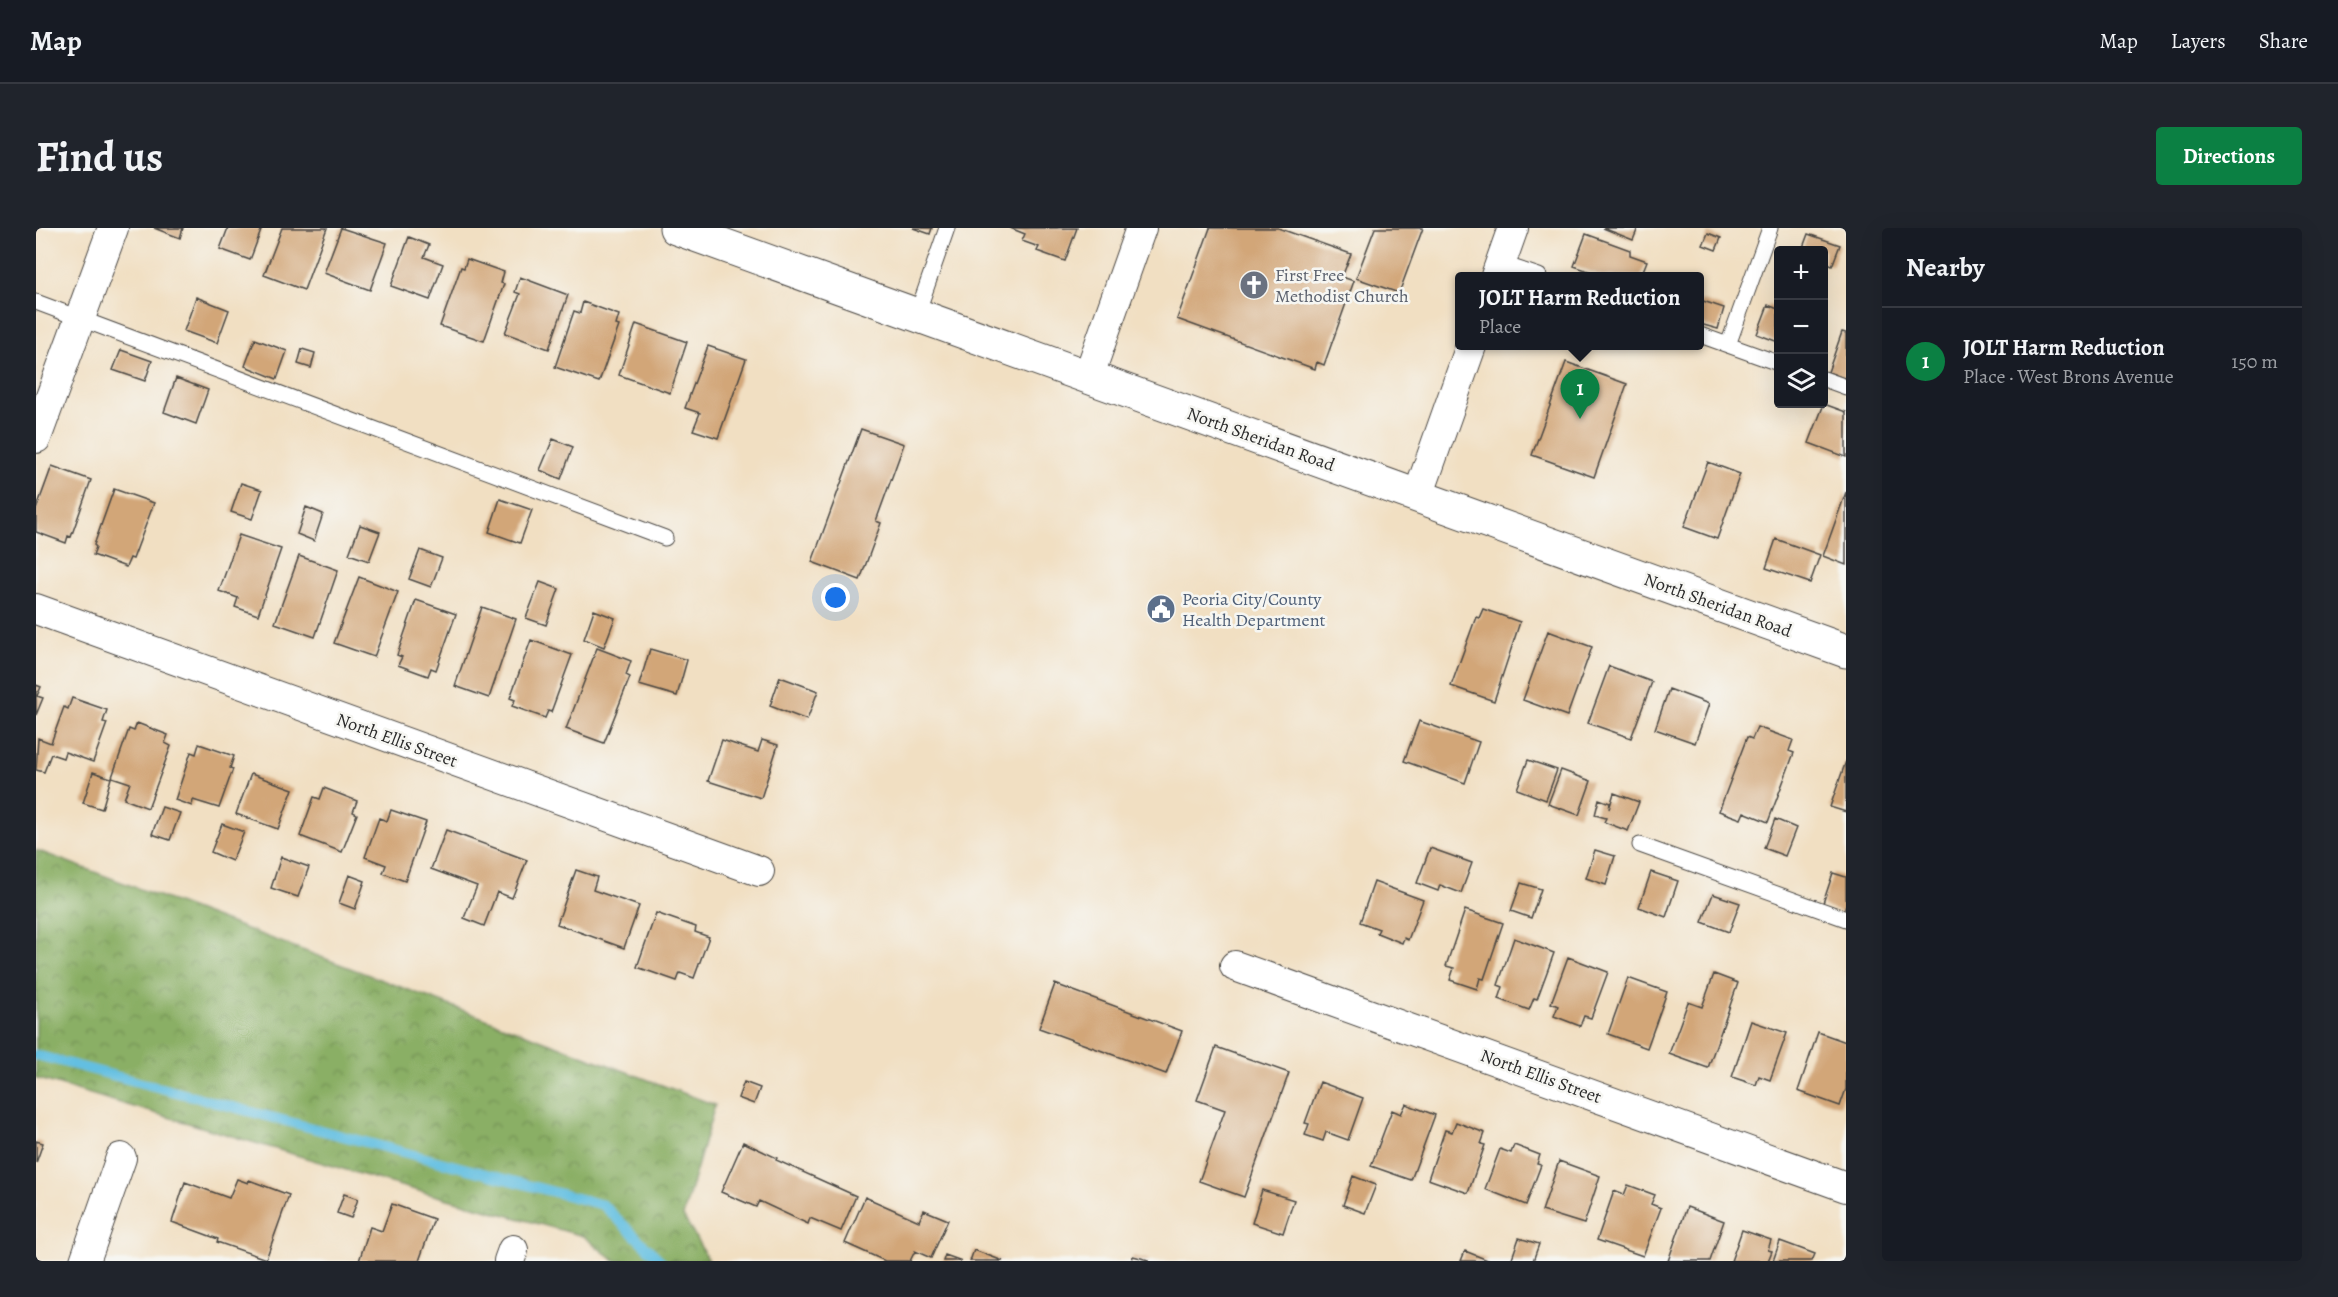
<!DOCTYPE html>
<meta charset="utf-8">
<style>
:root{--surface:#171b24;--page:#20242c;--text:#f1f3f6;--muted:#9ea1a6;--line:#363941;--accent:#0b8043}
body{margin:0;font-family:Alegreya,serif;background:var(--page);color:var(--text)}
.controls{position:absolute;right:18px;top:18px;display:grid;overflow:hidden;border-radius:6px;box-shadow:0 6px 24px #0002}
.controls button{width:54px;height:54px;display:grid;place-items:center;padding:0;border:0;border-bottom:2px solid var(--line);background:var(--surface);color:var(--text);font:30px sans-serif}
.you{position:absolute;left:800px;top:370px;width:21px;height:21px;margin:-15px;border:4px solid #fff;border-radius:50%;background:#1a73e8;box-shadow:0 0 0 9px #1a73e833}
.badge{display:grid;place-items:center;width:39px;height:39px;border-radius:50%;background:var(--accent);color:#fff;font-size:20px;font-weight:700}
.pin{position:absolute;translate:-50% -50px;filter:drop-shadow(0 2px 3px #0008)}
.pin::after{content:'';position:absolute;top:32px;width:21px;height:18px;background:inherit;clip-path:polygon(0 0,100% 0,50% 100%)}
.popup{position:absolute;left:1419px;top:44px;width:249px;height:78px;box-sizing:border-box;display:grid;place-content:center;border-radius:6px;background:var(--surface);filter:drop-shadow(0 2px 4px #0005);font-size:20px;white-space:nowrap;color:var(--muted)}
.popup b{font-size:22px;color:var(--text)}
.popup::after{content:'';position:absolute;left:50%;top:100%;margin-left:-12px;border:12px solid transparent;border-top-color:var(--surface)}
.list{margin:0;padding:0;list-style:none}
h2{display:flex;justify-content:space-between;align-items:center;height:78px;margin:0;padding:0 24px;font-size:26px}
h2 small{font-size:20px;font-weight:400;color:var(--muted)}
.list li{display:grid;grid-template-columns:39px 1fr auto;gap:18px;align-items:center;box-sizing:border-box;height:108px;padding:0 24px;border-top:2px solid var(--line)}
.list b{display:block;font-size:22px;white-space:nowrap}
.list p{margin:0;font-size:20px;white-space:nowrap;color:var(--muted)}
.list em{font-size:20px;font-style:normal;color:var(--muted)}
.icon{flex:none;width:33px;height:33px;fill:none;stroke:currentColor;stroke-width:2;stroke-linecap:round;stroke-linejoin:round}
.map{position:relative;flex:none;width:1810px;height:1033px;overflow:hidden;border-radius:6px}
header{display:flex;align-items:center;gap:36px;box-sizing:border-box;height:84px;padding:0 30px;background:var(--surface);border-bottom:2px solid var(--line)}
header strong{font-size:28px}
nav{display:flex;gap:33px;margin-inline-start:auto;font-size:21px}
.intro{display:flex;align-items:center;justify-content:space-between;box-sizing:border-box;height:144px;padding:0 36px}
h1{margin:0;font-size:42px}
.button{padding:15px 27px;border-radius:6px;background:var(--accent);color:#fff;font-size:21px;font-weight:700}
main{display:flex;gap:36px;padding:0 36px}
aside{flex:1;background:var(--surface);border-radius:6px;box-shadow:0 6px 24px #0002}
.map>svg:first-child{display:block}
</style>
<header>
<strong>Map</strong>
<nav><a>Map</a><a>Layers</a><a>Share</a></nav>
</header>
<div class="intro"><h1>Find us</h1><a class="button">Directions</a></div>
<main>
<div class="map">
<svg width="1810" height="1033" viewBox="0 0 1810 1033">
<defs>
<pattern id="forest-crowns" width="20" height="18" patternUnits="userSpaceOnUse" patternTransform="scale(1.5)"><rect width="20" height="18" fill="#8aaf65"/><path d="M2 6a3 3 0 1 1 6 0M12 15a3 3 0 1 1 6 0" fill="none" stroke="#718f53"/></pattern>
</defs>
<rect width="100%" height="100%" fill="#f6f6f2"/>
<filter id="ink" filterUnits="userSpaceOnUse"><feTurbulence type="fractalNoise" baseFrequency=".0167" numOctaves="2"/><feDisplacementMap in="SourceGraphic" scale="12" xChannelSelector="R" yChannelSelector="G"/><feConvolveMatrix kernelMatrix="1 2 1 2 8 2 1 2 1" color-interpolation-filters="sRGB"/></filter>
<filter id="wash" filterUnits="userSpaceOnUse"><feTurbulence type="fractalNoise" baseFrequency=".008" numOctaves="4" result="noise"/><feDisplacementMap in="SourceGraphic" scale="24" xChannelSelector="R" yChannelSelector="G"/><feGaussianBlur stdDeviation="1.35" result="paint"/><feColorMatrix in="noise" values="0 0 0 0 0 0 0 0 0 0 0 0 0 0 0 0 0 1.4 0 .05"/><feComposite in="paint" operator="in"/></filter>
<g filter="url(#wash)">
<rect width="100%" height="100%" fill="#f1dfc2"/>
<path fill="url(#forest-crowns)" stroke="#5a6d48" stroke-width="1.5" d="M0 622 679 877 647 988 673 1033H579L547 1008 361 957 0 850Z"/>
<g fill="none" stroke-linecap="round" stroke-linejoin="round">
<path stroke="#63bfe1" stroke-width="10" d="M0 827 567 977 625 1033"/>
</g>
<g id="blocks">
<path fill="#d2a678" d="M118 0H147L144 10Z
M192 0H226L214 32 184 21Z
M246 0H291L268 62 228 47Z
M305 0 351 15 334 62 288 45Z
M877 0H896L894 6Z
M974 0H1041L1029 33 1001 23 1003 19 986 13 989 6Z
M1174 0H1242L1315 26 1306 49 1318 53 1288 137 1281 134 1279 141 1141 91Z
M1339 0H1387L1363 65 1320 50Z
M1567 0H1602L1597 12Z
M1672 5 1685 10 1680 22 1667 17Z
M1550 6 1594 22V27L1611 33 1605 48H1567L1538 38Z
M1772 6 1804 17 1796 38 1788 34V22H1766Z
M373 9 393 17 388 29 407 36 394 72 355 58Z
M431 31 468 44 465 55 468 56 448 113 404 98 425 39 428 40Z
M484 49 532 67 513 121 469 105 484 66 479 64Z
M160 69 193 82 181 115 148 103Z
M1664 72 1688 80 1682 101 1664 96Z
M547 74 583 87 580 97 583 98 563 154 519 139 538 83 544 85Z
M1732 77 1742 81V114L1721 106Z
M600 96 651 114 634 165 583 147Z
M1806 104 1810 105V151L1792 144Z
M219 111 251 123 241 151 209 138Z
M672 118 710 131 682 210 657 202 664 185 649 180Z
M266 121 279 125 275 140 262 136Z
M85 122 116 133 109 153 77 142Z
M1530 134 1591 156 1558 249 1496 227Z
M140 150 172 162 160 196 128 184Z
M1788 176 1810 184V229L1773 215Z
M825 201 868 216 840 293 845 295 824 352 776 334Z
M517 211 537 219 525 251 504 242Z
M1672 234 1704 246 1681 311 1648 299Z
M16 238 55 252 35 309 32 308 30 315 0 304V282Z
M205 255 226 262 216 291 195 284Z
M78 261 118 275 97 331 94 330 90 339 57 327 60 319 58 317Z
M1810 264V337L1787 328Z
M464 271 496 282 484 315 453 304Z
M270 279 287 286 278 313 261 306Z
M324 297 344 304 333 333 313 326Z
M203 307 245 321 222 387 199 379 202 370 183 363Z
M1740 311 1784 327 1774 355 1730 340Z
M384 322 406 330 395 359 373 351Z
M263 328 302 342 279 409 239 395Z
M323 349 362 364 338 429 298 415Z
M504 354 523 361 510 397 490 390Z
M380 372 420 386 400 442 395 440 392 448 362 437 366 429 361 427Z
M446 379 480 391 453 470 419 458Z
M1447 381 1484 394 1458 473 1415 458 1440 389 1443 390Z
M558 382 579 390 568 419 548 411Z
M1512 403 1556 419 1531 488 1487 472Z
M495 412 536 427 515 484 512 483 509 490 476 478 479 472 474 470Z
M561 420 595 433 590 447 594 449 568 515 530 501Z
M614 421 651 432 641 468 603 457Z
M1573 438 1616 454 1595 510 1552 495Z
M744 449 782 463 771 492 734 478Z
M0 457 5 459 1 468 7 470 0 487Z
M1633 461 1673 476 1659 515 1619 501Z
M36 470 71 482 67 494 71 495 57 534 29 524 27 530 15 526 8 544 0 542 2 510 15 515 28 479 32 481Z
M1383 493 1443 514 1429 555 1368 533Z
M101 495 132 507 129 515 135 518 112 580 88 571 94 555 76 549 93 501 98 503Z
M1721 499 1757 512 1753 523 1758 525 1732 594 1708 584 1705 591 1683 583 1711 509 1716 511Z
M686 512 722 524 726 512 742 517 725 570 672 553Z
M163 516 198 528 194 540 197 541 183 580 157 572 156 578 139 572 155 524 160 526Z
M1492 532 1521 542 1510 572 1481 561Z
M1810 533V584L1794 579Z
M1525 542 1555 553 1543 587 1512 576Z
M57 544 75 550 66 581 47 575Z
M215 546 257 561 242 601 200 586Z
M288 560 321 573 317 584 321 586 306 624 264 608 278 569 284 571Z
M1578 565 1603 574 1592 603 1568 594 1570 590 1559 587 1563 571 1574 575 1573 581Z
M126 579 144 585 134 612 116 606Z
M355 582 390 594 369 653 347 645 350 637 329 629 343 590 351 593Z
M1739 591 1760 600 1749 628 1728 620Z
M186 596 208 604 196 633 175 624Z
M410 602 491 632 476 670 461 664 448 698 428 690 441 658 395 641Z
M1394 620 1436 635 1425 665 1404 657 1402 663 1381 655Z
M1559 622 1579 628 1570 657 1550 650Z
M245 629 273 639 262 669 235 660Z
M540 642 561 649 557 662 603 678 588 720 521 696Z
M1615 644 1642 653 1630 689 1603 679Z
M1797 645 1810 649V676L1807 685 1786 678Z
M313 647 329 653 319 681 303 675Z
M1338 654 1387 672 1372 712 1368 710 1366 715 1341 705 1343 701 1324 694Z
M1485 655 1505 661 1495 690 1475 683Z
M1677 666 1704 675 1693 704 1666 694Z
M1429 682 1467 695 1448 751 1444 750 1441 761 1414 752 1418 740 1410 738Z
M620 685 660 699 659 704 673 709 658 750 644 745 641 753 601 739Z
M1478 710 1518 725 1501 771 1498 770 1493 782 1463 771 1467 759 1462 757Z
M1532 729 1572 744 1555 790 1548 788 1544 798 1518 788 1522 778 1515 775Z
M1678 746 1702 755 1672 840 1633 826 1652 774 1666 779Z
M1592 750 1631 764 1611 820 1572 806Z
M1019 756 1146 803 1130 846 1003 800Z
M1715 793 1751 805 1734 852 1723 848 1720 857 1696 849Z
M1782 804 1810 814V861L1804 878 1762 863Z
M1180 819 1253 845 1208 969 1163 953 1189 882 1161 872Z
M708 854 724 860 718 876 702 870Z
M1284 854 1327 870 1312 912 1290 904 1287 913 1269 907 1273 896 1269 895Z
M1370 876 1399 887 1375 952 1335 938 1356 882 1365 886Z
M1420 894 1449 905 1445 916 1449 917 1432 965 1392 951 1409 902 1416 904Z
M0 913 7 915 0 935Z
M707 914 741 930 740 932 820 968 805 1003 774 990 772 996 723 973 720 979 685 964Z
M1478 917 1504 927 1501 936 1505 937 1490 977 1449 961 1464 921 1475 925Z
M1523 933 1564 948 1548 996 1506 983Z
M1317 948 1340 957 1329 985 1307 977Z
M201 951 212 955 213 952 253 967 230 1031 181 1014 182 1011 136 994 149 954 193 970Z
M1592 957 1619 967 1615 976 1625 980 1607 1028 1561 1012 1578 963 1588 967Z
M1226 962 1258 972 1247 1005 1216 995Z
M308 966 322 971 315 990 301 985Z
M829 969 883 993 888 982 912 992 895 1030 879 1023 874 1033H849L809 1015Z
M356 976 398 991 383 1033H323L334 999 346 1003Z
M1651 979 1688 993 1674 1033H1632Z
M1706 1002 1735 1012 1732 1022 1736 1023 1732 1033H1695Z
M1483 1010 1503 1016 1497 1033H1475Z
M1744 1013 1779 1026 1776 1033H1737Z
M938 1022 967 1033H934Z
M1429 1023 1454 1033H1425Z
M909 1027 926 1033H907Z
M1097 1028 1113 1032V1033H1096Z"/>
</g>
</g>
<g filter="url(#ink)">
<use href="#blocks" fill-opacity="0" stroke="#494642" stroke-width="1.5"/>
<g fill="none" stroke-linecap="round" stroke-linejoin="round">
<g stroke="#494642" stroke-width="17">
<path id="lane" d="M1464 35 1503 48
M0 74 629 310
M881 86 911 0
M1664 107 1742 135
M1692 117 1734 0
M1788 151 1810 159
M1604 617 1810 691"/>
</g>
<g stroke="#494642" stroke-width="32">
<path id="street" d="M1460 48 1477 0
M1053 147 1105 0
M0 210 77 0
M1382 268 1435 118
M0 381 723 643
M1199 738 1810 959
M49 1033 85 930
M473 1033 477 1022"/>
</g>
<g stroke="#494642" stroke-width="35">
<path id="secondary" d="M640 0 1810 423"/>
</g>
<use href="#lane" stroke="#fff" stroke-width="15"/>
<use href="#street" stroke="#fff" stroke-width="30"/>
<use href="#secondary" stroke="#fff" stroke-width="33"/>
</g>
</g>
<defs>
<g id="church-disc" transform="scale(1.5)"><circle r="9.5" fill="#6b7280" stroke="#f6f6f2"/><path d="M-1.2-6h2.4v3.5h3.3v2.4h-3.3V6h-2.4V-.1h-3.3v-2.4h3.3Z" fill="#fff"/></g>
<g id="civic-disc" transform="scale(1.5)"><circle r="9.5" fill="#5c6f8a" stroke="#f6f6f2"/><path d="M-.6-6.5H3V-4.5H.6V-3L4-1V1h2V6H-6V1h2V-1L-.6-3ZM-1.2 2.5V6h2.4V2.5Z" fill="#fff"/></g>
</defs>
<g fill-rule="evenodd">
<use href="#church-disc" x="1218" y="57"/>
<use href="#civic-disc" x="1125" y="381"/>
</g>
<g text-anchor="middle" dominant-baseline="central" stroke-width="5" stroke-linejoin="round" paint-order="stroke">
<g font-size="18" fill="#5b616d" stroke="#f6f6f2" text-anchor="start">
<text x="1239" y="47">First Free<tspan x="1239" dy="21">Methodist Church</tspan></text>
</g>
<g font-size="18" fill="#2b2b2b" stroke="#f6f6f2">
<text transform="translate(1225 211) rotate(20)">North Sheridan Road</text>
<text transform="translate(1682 377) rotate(20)">North Sheridan Road</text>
<text transform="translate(361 512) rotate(20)">North Ellis Street</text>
<text transform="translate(1505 848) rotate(20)">North Ellis Street</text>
</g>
<g font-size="18" fill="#4e5e75" stroke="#f6f6f2" text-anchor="start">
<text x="1146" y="371">Peoria City/County<tspan x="1146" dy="21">Health Department</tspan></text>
</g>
</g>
</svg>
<div class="controls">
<button>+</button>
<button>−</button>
<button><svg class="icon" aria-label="layers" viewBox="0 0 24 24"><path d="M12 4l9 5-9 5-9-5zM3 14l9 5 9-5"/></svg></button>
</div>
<div class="you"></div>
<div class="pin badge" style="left:1544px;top:191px">1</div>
<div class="popup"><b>JOLT Harm Reduction</b>Place</div>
</div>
<aside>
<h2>Nearby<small></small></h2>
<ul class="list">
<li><span class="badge">1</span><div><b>JOLT Harm Reduction</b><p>Place · West Brons Avenue</p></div><em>150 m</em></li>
</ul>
</aside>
</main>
